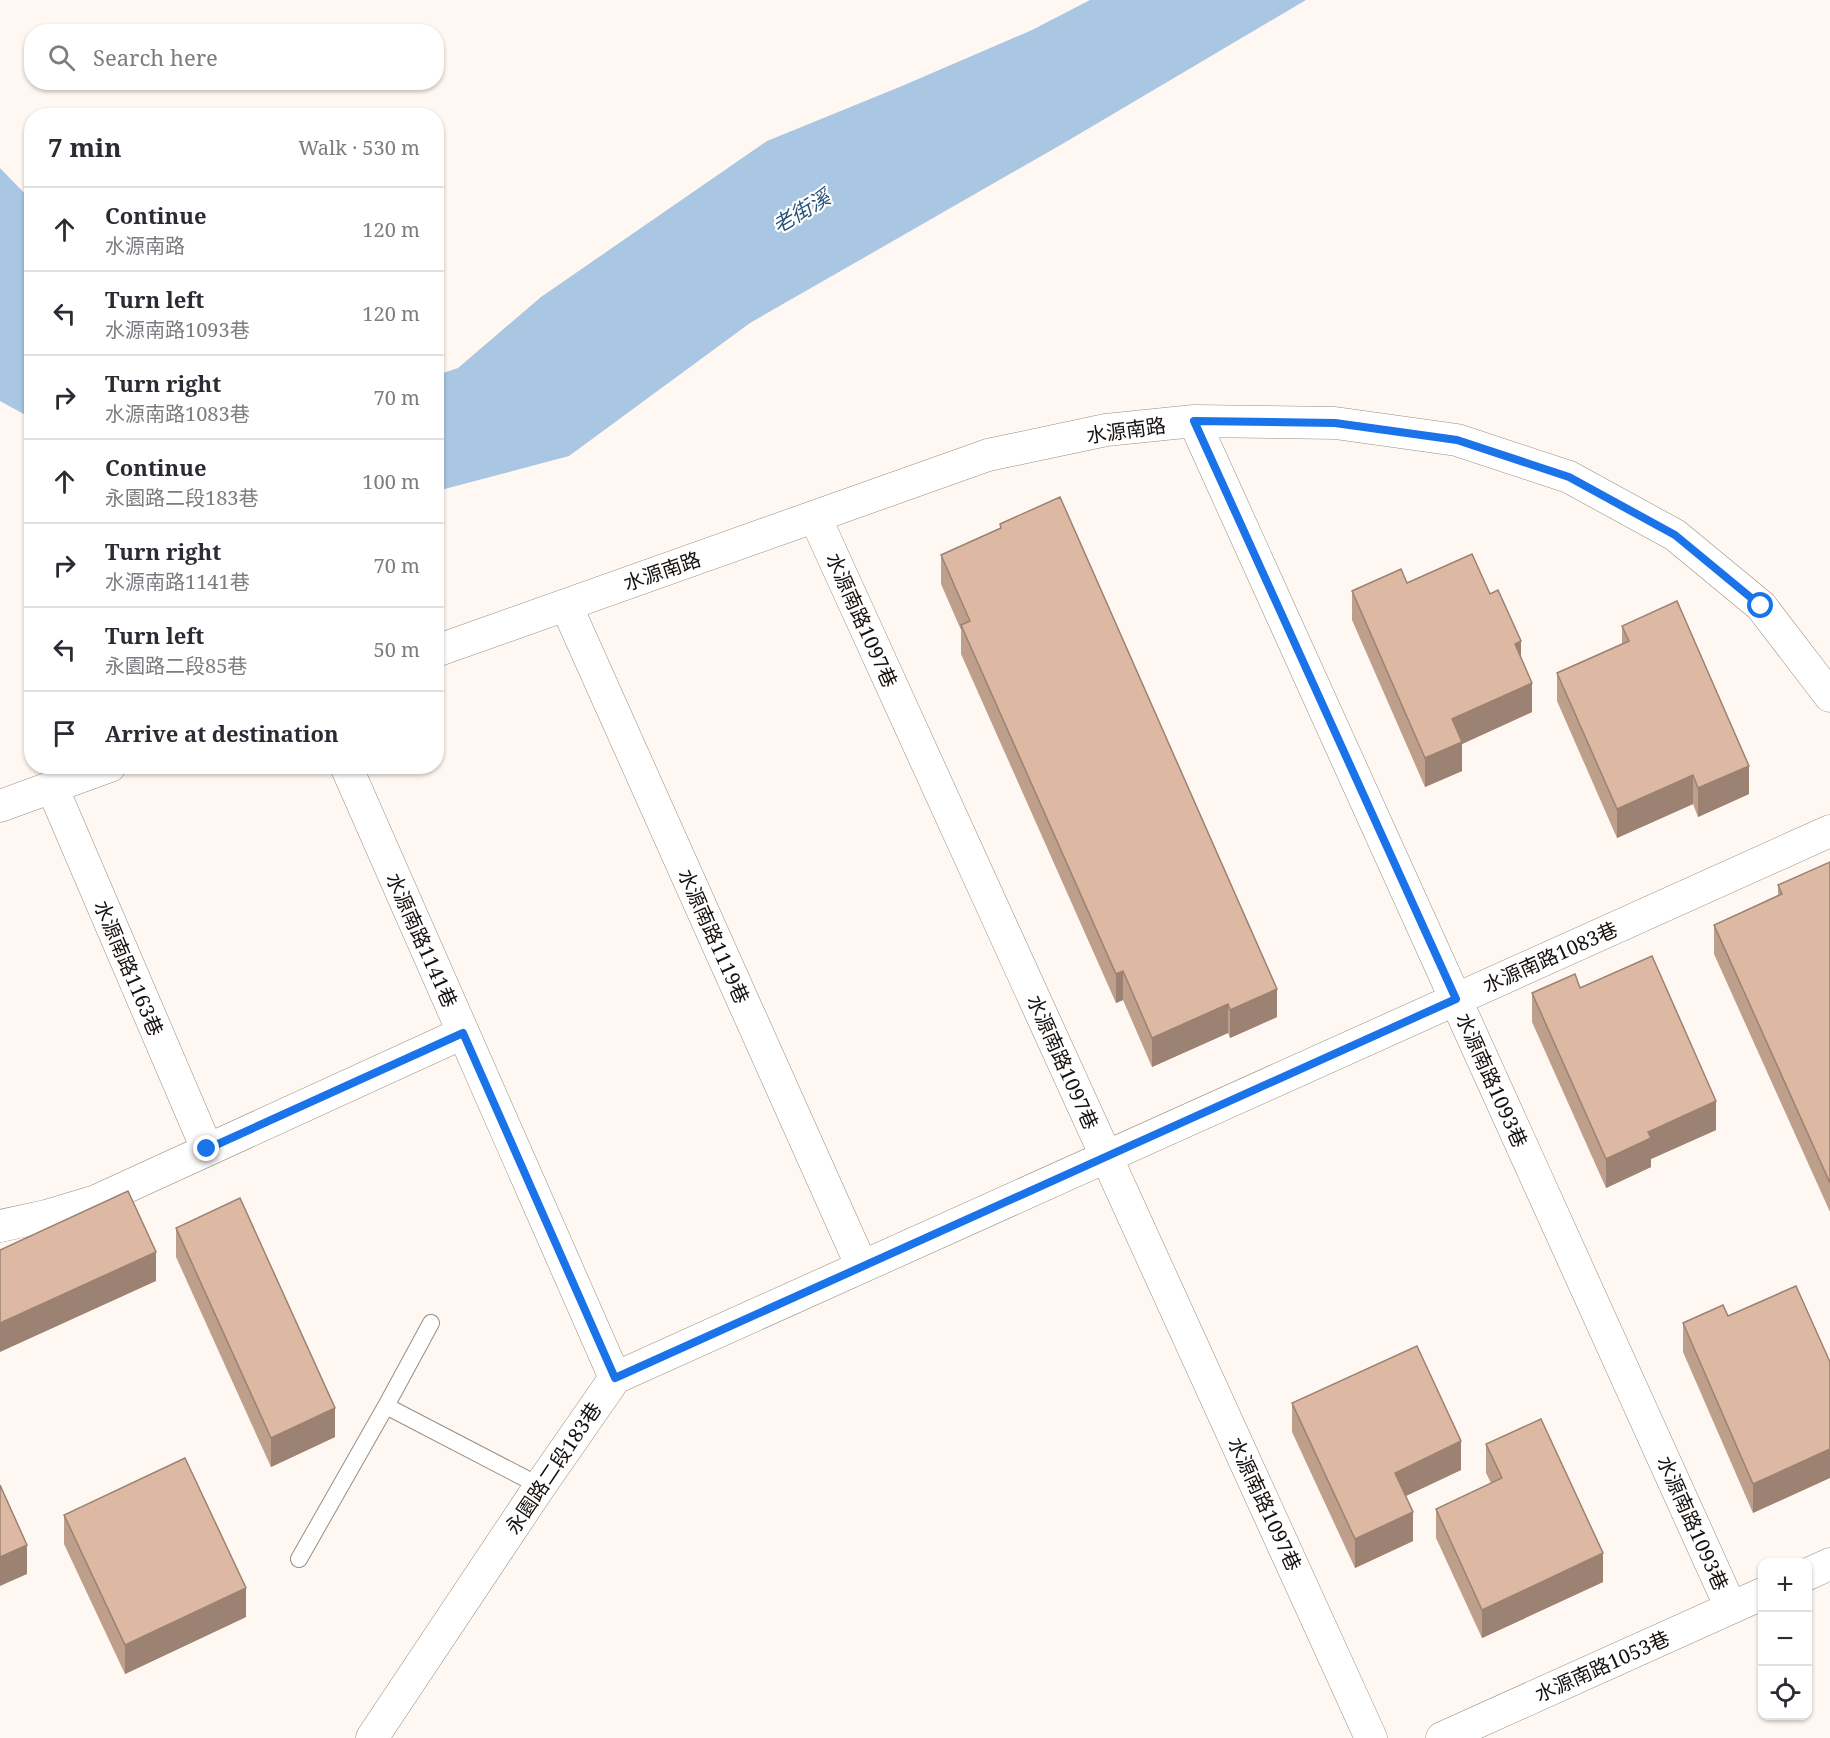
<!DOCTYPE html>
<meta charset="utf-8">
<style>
:root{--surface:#fff;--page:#f2f2f3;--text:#2b2b33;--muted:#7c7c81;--line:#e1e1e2}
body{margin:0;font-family:"Noto Serif","Noto Sans TC",serif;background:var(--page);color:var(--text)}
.controls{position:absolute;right:18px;bottom:18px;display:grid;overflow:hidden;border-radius:12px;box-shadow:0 2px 4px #0004}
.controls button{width:54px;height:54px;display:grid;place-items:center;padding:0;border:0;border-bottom:2px solid var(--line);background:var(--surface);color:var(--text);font:30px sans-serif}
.stop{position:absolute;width:18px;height:18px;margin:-14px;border:4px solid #1a73e8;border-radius:50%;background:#fff}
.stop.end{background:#1a73e8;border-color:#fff;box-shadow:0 2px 6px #0008}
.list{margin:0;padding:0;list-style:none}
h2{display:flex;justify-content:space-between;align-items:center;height:78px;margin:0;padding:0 24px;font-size:26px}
h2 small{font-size:20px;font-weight:400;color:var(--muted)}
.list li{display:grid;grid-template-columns:39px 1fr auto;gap:18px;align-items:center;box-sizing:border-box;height:84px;padding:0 24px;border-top:2px solid var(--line)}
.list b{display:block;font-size:22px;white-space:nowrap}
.list p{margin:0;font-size:20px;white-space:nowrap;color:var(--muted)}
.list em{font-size:20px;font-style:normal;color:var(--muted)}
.icon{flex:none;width:33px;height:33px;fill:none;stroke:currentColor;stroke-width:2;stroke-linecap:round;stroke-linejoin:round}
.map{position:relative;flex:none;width:1830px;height:1738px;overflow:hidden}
.search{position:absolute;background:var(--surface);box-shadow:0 2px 4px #0004;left:24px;top:24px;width:420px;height:66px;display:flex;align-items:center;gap:15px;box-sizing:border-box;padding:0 21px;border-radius:24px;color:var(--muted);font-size:22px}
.panel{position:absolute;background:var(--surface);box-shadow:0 2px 4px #0004;left:24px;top:108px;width:420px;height:666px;border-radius:24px}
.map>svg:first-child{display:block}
</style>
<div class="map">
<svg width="1830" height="1738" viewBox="0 0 1830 1738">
<rect width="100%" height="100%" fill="#fff7f1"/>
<path fill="#a9c6e2" d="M1090 0H1306L1064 143 750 323 569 456 437 491V375L458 368 541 297 767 141 902 86 1032 30Z
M0 168 31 200V418L0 401Z"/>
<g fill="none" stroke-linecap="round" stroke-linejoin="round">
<g stroke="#998d84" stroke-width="18">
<path id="lane" d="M386 1406 431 1323
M299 1559 386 1406 540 1486"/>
</g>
<g stroke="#998d84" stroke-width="33">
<path id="street" d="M1194 421 1731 1608
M815 517 1371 1738
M566 605 862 1267
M436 651 988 455 1106 430 1194 421 1335 423 1457 440 1569 477 1675 535 1761 606 1830 696
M346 766 615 1378
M52 787 207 1149
M0 806 110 766
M0 1226 46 1216 96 1201 463 1033
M1808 1574 1830 1564
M372 1738 540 1486 615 1378 1830 831
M1442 1738 1762 1594"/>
</g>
<use href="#lane" stroke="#fff" stroke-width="16"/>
<use href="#street" stroke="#fff" stroke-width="32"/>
</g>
<path fill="#be9f8c" d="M1000 524 1277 1017 1230 1038 1228 1033 1152 1067 1123 1000 1116 1003 961 654V630L941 584V555L1000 529Z
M1407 583 1490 594 1521 657 1532 712 1462 744V771L1425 787 1352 620V591Z
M1622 626 1749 794 1698 817 1693 804 1617 838 1557 701V673L1622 644Z
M1830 862V1212L1714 954V925L1778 895V885Z
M1580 988 1716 1130 1651 1159V1167L1606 1188 1532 1022V993Z
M176 1228 335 1437 271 1467 176 1257Z
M1728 1316 1830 1362 1753 1513 1683 1352V1323Z
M1292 1403 1461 1470 1406 1496 1413 1541 1355 1568 1292 1432Z
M1486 1444 1603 1582 1482 1638 1436 1538V1509L1491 1483 1486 1473Z
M64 1515 246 1617 125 1674 64 1544Z"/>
<path fill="#9b8272" d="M1521 641V670L1515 644Z
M1532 683V712L1462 744V771L1425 787V758L1452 719Z
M1749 766V794L1698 817V788Z
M1693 775V804L1617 838V809Z
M1123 971V1000L1116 1003V974Z
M1277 989V1017L1230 1038V1010Z
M1228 1004V1033L1152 1067V1038Z
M1716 1101V1130L1651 1159V1167L1606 1188V1159L1648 1132Z
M156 1252V1281L0 1352V1323Z
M335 1408V1437L271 1467V1438Z
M1461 1441V1470L1395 1501V1473Z
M1830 1449V1478L1753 1513V1484Z
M1413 1512V1541L1355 1568V1539Z
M27 1545V1574L0 1586V1557Z
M1603 1553V1582L1482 1638V1610Z
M246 1588V1617L125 1674V1645Z"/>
<path fill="#ddb9a3" stroke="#9b8272" stroke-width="1.5" d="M1060 497 1277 989 1230 1010 1228 1004 1152 1038 1123 971 1116 974 961 625 970 621 941 555 1001 528 1000 524Z
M1472 554 1490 594 1498 590 1521 641 1515 644 1532 683 1452 719 1462 742 1425 758 1352 591 1401 569 1407 583Z
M1677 601 1749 766 1698 788 1693 775 1617 809 1557 673 1629 641 1622 626Z
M1830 862V1183L1714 925 1782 894 1778 885Z
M1652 956 1716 1101 1648 1132 1651 1138 1606 1159 1532 993 1575 974 1580 988Z
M128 1191 156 1252 0 1323V1250Z
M240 1198 335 1408 271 1438 176 1228Z
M1796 1286 1830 1362V1449L1753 1484 1683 1323 1723 1305 1728 1316Z
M1417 1346 1461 1441 1395 1473 1413 1512 1355 1539 1292 1403Z
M1541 1419 1603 1553 1482 1610 1436 1509 1502 1478 1486 1444Z
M185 1458 246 1588 125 1645 64 1515Z
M0 1485 27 1545 0 1557Z"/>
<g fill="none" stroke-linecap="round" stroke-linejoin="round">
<path stroke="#1a73e8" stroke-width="8" d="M207 1149 463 1033 615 1378 1456 999 1194 421 1335 423 1457 440 1569 477 1675 535 1761 606"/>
</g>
<g text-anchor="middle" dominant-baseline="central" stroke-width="4.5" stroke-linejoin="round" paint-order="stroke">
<g font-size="20" fill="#17120f" stroke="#fff">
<text transform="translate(1126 430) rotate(-8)">水源南路</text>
<text transform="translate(662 571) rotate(-19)">水源南路</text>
<text transform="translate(862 620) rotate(66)">水源南路1097巷</text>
<text transform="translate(714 936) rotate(66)">水源南路1119巷</text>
<text transform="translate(422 940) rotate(66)">水源南路1141巷</text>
<text transform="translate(1550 957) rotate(-24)">水源南路1083巷</text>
<text transform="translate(129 968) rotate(67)">水源南路1163巷</text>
<text transform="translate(1063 1062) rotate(66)">水源南路1097巷</text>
<text transform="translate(1492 1080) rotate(66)">水源南路1093巷</text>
<text transform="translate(553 1468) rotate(-56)">永園路二段183巷</text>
<text transform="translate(1265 1504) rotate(65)">水源南路1097巷</text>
<text transform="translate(1693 1523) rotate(66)">水源南路1093巷</text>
<text transform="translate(1602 1666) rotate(-24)">水源南路1053巷</text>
</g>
<g font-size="21" font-style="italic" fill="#275279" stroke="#fff">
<text transform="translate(801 211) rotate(-31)">老街溪</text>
</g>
</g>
</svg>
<div class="controls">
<button>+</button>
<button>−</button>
<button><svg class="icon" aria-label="locate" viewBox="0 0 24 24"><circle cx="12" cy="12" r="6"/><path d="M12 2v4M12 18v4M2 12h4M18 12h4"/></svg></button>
</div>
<div class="stop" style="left:1761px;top:606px"></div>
<div class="stop end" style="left:207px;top:1149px"></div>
<div class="search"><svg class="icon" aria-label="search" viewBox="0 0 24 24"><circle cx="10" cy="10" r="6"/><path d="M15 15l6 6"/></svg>Search here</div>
<section class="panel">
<h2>7 min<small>Walk · 530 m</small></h2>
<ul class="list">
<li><svg class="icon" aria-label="ahead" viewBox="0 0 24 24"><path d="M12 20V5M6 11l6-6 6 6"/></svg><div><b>Continue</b><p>水源南路</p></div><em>120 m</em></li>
<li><svg class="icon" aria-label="left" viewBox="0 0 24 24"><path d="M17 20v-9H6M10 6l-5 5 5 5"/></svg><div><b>Turn left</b><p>水源南路1093巷</p></div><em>120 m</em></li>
<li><svg class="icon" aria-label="right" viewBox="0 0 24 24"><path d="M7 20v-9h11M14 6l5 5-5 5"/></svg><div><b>Turn right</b><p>水源南路1083巷</p></div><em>70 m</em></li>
<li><svg class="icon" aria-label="ahead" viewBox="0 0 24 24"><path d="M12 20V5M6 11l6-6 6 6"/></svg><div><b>Continue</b><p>永園路二段183巷</p></div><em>100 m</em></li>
<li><svg class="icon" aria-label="right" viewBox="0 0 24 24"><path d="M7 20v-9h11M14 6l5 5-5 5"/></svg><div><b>Turn right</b><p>水源南路1141巷</p></div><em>70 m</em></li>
<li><svg class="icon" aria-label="left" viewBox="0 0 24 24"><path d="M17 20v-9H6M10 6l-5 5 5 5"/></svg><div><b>Turn left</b><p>永園路二段85巷</p></div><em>50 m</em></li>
<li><svg class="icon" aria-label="arrive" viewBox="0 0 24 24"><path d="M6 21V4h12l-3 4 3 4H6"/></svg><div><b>Arrive at destination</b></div></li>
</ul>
</section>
</div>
